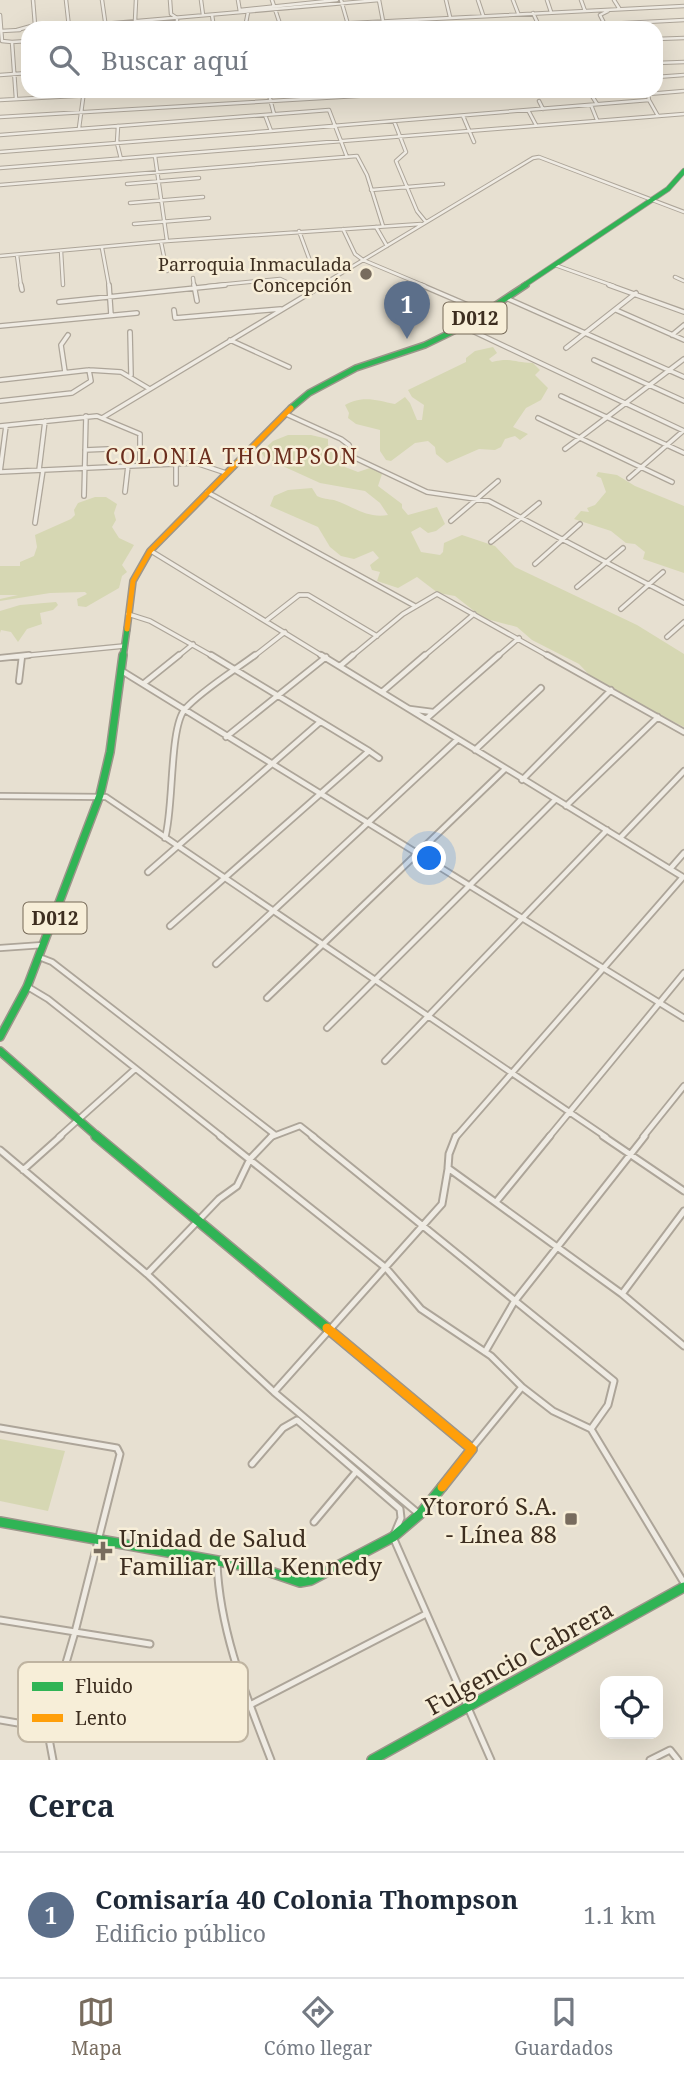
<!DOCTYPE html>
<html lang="es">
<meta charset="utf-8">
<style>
:root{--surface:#fff;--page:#f2f2f3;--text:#1f2937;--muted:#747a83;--line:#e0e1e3;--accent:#786c5e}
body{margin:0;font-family:"Noto Serif",serif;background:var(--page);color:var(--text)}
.controls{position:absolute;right:21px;bottom:21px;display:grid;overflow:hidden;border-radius:14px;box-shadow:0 7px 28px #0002}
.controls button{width:63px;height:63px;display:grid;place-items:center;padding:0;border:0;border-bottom:2px solid var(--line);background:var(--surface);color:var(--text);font:35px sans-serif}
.you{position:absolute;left:430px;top:859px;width:24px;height:24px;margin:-18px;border:5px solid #fff;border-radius:50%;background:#1a73e8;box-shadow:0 0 0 10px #1a73e833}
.badge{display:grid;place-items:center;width:46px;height:46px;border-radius:50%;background:var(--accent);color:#fff;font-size:23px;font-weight:700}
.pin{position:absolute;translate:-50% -58px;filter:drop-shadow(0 2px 4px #0008)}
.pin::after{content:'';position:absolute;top:37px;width:24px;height:21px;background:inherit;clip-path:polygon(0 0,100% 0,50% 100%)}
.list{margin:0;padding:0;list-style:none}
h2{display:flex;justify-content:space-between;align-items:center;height:91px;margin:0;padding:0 28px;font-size:30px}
h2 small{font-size:23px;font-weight:400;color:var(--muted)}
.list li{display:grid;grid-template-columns:46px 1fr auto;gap:21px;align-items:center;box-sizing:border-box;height:126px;padding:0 28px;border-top:2px solid var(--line)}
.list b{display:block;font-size:26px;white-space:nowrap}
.list p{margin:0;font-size:23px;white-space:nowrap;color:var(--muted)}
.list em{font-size:23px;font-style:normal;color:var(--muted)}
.icon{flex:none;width:38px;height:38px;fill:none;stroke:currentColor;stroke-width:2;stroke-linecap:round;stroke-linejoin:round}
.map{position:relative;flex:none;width:684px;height:1760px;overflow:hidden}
.search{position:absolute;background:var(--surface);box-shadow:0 7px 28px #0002;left:21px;right:21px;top:21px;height:77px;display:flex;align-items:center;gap:18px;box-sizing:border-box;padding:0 24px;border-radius:21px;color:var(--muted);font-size:26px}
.sheet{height:217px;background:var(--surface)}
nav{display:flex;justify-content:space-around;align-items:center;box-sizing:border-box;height:98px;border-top:2px solid var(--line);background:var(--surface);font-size:19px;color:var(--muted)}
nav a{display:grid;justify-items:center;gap:4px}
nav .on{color:var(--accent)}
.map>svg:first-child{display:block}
</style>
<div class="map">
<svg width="684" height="1760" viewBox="0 0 684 1760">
<rect width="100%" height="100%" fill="#e7e0d1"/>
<path fill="#d6d7b3" d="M493 347 497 353 489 359 492 362C512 357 514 363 533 363L540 370 535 375 548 388 541 400 526 408 513 427 528 434 520 440 515 436 505 439 501 447 495 450 479 449 447 463 436 454 435 447 428 441 415 443 391 461 386 460 380 451V430L356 424 348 418 349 413 345 405C363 395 376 400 395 404L405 397 410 403 417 420H422L424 405 412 397 408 390 466 362V358L475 351Z
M288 435H311L328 439V445L346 460 345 467 358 472 376 466 382 474 378 486 402 504V508L408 515 437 507 445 524 436 531 428 533 420 527 411 532 421 552 440 555 443 552 444 543 462 535 495 546 515 567 637 625 684 654V727L597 683 579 664 532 640 517 627 483 618 455 596 438 593 417 577 398 588 377 581 380 572 372 570 370 565 379 558 373 551 354 559 341 556 330 547 318 527 270 506 274 496 288 490 312 488 317 496C323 499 328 499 334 500 353 506 367 519 388 515L380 503 365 491 320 483 265 458 261 452 273 441Z
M598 472 617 475 635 486 684 506V573L643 559 645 552 635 544 626 543 611 531 574 519 581 511 589 512 587 508 595 505 606 492 601 478 596 476Z
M95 497H106L117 504 114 513 116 520 112 527 119 538 134 545 122 565 127 572 122 576 119 588 86 607 78 606 77 599 87 594 85 592 50 593 0 601V599L18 595H0V566H20V562L34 556 37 547 35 535 71 519 75 515 74 510 78 503Z
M56 602 58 605 53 610 40 613 42 624 27 629 18 642 11 632 1 630 0 633V611L20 605Z
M0 1439 65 1451 48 1511 0 1501Z"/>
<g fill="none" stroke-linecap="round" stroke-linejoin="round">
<g stroke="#ada599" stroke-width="4.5">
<path id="street-far3" d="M66 0 69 27
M102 0 106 28
M170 0 171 14 177 18V28
M201 0 203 15
M238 0 240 12
M272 0 281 27
M341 0 349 28
M379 0 383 21
M446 0 450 17
M478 0 483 15
M513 0 518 13
M547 0 551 12
M581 0 585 11
M614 0 619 8
M240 10 337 0
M533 13 540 28
M0 15 2 41 12 42 16 99
M212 15 214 28
M135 21 136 0
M604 23 600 15 608 11
M57 28 379 0
M245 28 248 12
M255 28 684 6
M530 28 684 20
M17 30 35 25 33 0
M1 31 20 30
M656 39 684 38
M12 42 28 41
M656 63 684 62
M0 75 28 73
M656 77 684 75
M268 91 274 114
M592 96 597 104
M0 100 166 91
M649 100 658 116
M539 101 543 109
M591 105 597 120
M528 110 536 125
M265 115 271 131 649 100 648 94 684 91
M463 116 474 142
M0 117 442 91
M394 121 406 152 396 161 417 211 426 222
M118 126 117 143 121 159
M79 128 84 91
M0 135 329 110 347 157
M0 152 271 131
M155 156 167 241
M0 168 684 114
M127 184 199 178
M0 185 357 156 367 175 383 226
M371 190 443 184
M130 203 203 197
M134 224 209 218
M376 227 387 246
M343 229 355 254 363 260 425 286
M299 231 313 269
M161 242 167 271
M102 248 109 286
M61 251 63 285
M17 255 21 286
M0 256 167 241 421 224
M555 265 614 286
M675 277 684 281
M193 278 194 286
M208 286 280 279 295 286
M320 286 533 158 539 157 684 212"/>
</g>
<g stroke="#ada599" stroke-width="6">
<path id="street-far2" d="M21 285 22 290
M109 285 111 315
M194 285 197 301
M289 285 313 291
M421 285 484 312
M609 285 684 312
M506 298 684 377
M59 302 225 285
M174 310 175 318 281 309
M616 310 684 340
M0 326 137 313
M464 327 684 431
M130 332 131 375
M672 335 684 325
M230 340 289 367
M566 348 636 293
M594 360 684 401
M65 372 61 345 68 335
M0 380 89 370
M561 396 684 453
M0 401 72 393 91 381 89 370 121 372 148 388
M286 414 341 439 349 445 353 457 427 492 489 501 684 603
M102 418 323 285
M538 418 672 482
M0 426 97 416 140 434V465
M565 449 684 359
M85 450 108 449
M176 464V484
M39 470 45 421
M0 472 196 463 226 473
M0 472 6 426
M629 478 683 431
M125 492 128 466
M207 492 415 606
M84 496 86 416
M451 521 498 481
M35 523 43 470
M491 542 539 503
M151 551 324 657
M535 564 580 524
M577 587 623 548
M621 609 663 572
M128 614 150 621 214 657
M267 620 299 595H308L377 636
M667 637 684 622
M11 657 124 646
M177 657 193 644
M253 657 285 632
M351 657 403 614 437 594 550 657
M423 657 474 614
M497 657 519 638"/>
</g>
<g stroke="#ada599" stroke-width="8">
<path id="street-far1" d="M211 655 369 751
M321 655 683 877
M547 655 684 732
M0 658 29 655
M340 666 353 655
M122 671 684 1018
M19 681 22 656
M143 684 179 655
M382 692 425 655
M410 709 433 712
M426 719 499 655
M226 737 326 657
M475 750 541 688
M522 780 611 690
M0 796 106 797 606 1137
M566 806 658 717
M165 838C174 808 169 728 185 709 201 691 235 670 255 655
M620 838 684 771
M670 869 684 853
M148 872 320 722
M170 926 369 751 379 758
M0 948 43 945
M39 957 52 962 274 1134
M216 964 458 739
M28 987 48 999 222 1137
M267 998 505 769
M327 1028 555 800
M385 1061 607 830
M59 1137 135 1069
M271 1137 300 1126 314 1137
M456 1137 683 877
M549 1137 684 973
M643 1137 684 1086"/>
</g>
<g stroke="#ada599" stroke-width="9">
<path id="street" d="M220 1136 386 1268 421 1309 491 1356 522 1387
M312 1136 614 1381 608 1405 591 1429 684 1583
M456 1136 449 1154 448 1168 622 1294 684 1346
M603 1136 684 1191
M0 1150 147 1274 274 1392 419 1514
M23 1170 61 1136
M496 1202 550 1136
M147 1274 219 1199 237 1186 250 1159 272 1136
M622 1294 684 1211
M485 1352 514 1302 645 1136
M274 1392 442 1204 448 1169
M0 1428 117 1448 120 1454 75 1632 47 1728 0 1720
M472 1448 522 1387 553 1411 591 1429
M252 1464 283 1428 297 1420 400 1509 401 1518 393 1537 491 1760
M314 1522 356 1472
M217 1563C220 1633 246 1695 271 1760
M0 1620 150 1644
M250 1705 426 1614
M47 1728 53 1760
M650 1760 670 1750 678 1760"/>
</g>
<g stroke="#9c958a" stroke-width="6">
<path id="fast-far3" d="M523 286 668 189 684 171"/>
</g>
<g stroke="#9c958a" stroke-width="8">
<path id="fast-far2" d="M291 408 309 393 356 368 425 345 464 326 526 285
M123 657 127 629"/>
</g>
<g stroke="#9c958a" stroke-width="10">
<path id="fast-far1" d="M0 1037 27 987 100 795 110 752 123 655
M0 1051 98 1137"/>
</g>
<g stroke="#9c958a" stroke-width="12">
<path id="fast" d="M96 1136 327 1328
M0 1522 262 1569 300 1582 311 1580 393 1537 420 1514 442 1487
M372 1760 684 1587"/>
</g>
<g stroke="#9c958a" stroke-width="8">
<path id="slow-far1" d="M127 629 133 581 150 551 291 408"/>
</g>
<g stroke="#9c958a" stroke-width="12">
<path id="slow" d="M327 1328 472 1449 442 1487"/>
</g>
<use href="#street-far3" stroke="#efebe3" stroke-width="2.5"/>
<use href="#street-far2" stroke="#efebe3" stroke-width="3.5"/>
<use href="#street-far1" stroke="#efebe3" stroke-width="4.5"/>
<use href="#street" stroke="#efebe3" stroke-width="5"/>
<use href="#fast-far3" stroke="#30b455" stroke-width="4.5"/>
<use href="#fast-far2" stroke="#30b455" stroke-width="5"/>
<use href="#fast-far1" stroke="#30b455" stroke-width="7"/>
<use href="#fast" stroke="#30b455" stroke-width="9"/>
<use href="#slow-far1" stroke="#ff9f0a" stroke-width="5"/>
<use href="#slow" stroke="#ff9f0a" stroke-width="9"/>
</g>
<g fill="#786c5e" stroke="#f7eed8" stroke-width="2.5">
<circle cx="366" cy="274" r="7"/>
<rect x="564" y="1512" width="14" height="14" rx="3.5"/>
<path d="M99.5 1540.5h7v7h7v7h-7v7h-7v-7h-7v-7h7z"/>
</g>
<g text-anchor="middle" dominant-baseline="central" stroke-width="5" stroke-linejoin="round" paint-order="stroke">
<g font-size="18" fill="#3d2e20" stroke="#f7eed8" text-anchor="end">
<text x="352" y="264">Parroquia Inmaculada<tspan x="352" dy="21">Concepción</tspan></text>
</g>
<g fill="#f7eed8" stroke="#756857" stroke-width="2">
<rect x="443.5" y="302.5" width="63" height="31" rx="5"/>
<rect x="23.5" y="902.5" width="63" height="31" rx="5"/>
</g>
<g font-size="19" font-weight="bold" fill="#3d2e20">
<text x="475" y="318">D012</text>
<text x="55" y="918">D012</text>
</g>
<g font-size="21" letter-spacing="2" fill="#6b2e1e" stroke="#f7eed8">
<text x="232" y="456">COLONIA THOMPSON</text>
</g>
<g font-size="24" fill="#3d2e20" stroke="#f7eed8" text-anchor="end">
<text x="557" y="1505">Ytororó S.A.<tspan x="557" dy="28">- Línea 88</tspan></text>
<text x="119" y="1537" text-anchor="start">Unidad de Salud<tspan x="119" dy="28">Familiar Villa Kennedy</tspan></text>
</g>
<g font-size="24" fill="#3d2e20" stroke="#f7eed8">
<text transform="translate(519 1657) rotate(-29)">Fulgencio Cabrera</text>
</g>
</g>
<rect x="18" y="1662" width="230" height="80" rx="10" fill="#f7eed8" stroke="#bfb4a1" stroke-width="2"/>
<rect x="32" y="1682" width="31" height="9" fill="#30b455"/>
<rect x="32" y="1714" width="31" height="8" fill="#ff9f0a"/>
<g font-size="19" fill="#3d2e20">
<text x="75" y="1693">Fluido</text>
<text x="75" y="1725">Lento</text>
</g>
</svg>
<div class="controls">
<button><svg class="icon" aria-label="locate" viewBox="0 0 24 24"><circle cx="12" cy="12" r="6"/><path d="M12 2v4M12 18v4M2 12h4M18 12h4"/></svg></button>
</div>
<div class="you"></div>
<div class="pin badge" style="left:407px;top:339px;background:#5c6f8a">1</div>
<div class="search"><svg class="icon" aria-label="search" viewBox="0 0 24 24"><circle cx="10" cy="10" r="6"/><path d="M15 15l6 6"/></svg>Buscar aquí</div>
</div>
<section class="sheet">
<h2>Cerca<small></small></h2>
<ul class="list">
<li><span class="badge" style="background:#5c6f8a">1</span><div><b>Comisaría 40 Colonia Thompson</b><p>Edificio público</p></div><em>1.1 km</em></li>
</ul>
</section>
<nav>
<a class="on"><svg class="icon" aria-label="map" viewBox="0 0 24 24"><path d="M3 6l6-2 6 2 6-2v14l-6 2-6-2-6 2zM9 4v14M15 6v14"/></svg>Mapa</a>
<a><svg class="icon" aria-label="directions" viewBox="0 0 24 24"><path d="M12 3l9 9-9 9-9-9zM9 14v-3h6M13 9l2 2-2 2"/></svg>Cómo llegar</a>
<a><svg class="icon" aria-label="saved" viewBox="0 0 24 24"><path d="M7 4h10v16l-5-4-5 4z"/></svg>Guardados</a>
</nav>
